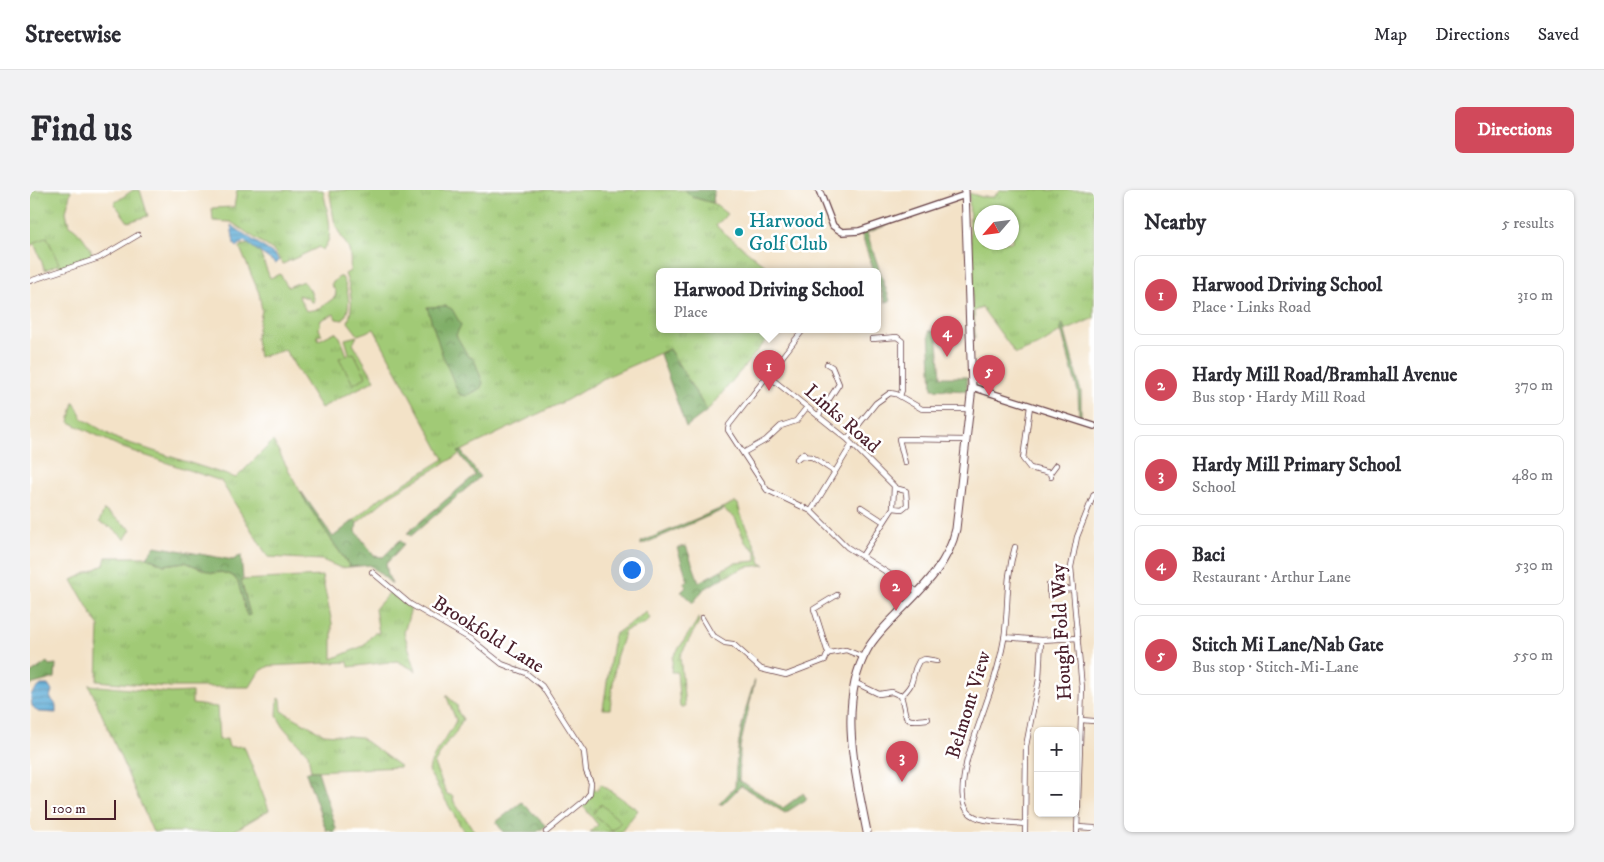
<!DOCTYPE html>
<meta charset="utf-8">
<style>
:root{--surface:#fff;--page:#f2f2f3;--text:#2b2b33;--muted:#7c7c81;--line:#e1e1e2;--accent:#d1495b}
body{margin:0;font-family:"IM FELL DW Pica",serif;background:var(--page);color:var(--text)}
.controls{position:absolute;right:15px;bottom:15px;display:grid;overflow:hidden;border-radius:8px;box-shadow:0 1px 4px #0004}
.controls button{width:45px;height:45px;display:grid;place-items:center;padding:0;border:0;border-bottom:1px solid var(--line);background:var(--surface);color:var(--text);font:25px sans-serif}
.compass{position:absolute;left:944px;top:15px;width:45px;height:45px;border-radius:50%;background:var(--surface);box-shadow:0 1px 4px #0004;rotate:242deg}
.scale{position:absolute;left:15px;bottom:12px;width:71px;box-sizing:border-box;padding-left:5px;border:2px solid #4a1f2b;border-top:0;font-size:14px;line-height:18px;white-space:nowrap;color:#4a1f2b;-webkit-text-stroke:4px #fff;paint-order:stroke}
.you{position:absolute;left:601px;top:379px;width:18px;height:18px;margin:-12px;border:4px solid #fff;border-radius:50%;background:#1a73e8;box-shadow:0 0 0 8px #1a73e833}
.badge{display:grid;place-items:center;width:32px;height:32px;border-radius:50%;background:var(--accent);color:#fff;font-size:16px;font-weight:700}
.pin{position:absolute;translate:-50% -41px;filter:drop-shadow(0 1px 2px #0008)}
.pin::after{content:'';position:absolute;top:26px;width:18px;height:15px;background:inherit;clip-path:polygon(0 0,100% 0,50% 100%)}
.popup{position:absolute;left:626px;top:78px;width:225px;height:65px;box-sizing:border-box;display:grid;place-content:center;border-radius:8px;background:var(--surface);filter:drop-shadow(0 1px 4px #0005);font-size:16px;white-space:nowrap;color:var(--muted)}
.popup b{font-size:19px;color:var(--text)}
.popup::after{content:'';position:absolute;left:50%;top:100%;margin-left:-10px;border:10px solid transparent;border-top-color:var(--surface)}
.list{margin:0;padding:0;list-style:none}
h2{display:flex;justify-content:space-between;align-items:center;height:65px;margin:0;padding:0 20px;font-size:21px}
h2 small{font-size:16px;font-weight:400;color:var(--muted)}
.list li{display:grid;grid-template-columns:32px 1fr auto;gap:15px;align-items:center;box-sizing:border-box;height:80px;margin:0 10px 10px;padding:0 10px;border:1px solid var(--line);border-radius:8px}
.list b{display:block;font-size:19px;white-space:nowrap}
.list p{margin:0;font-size:16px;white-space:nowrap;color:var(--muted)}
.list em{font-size:16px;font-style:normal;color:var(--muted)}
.map{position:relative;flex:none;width:1064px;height:642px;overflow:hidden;border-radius:8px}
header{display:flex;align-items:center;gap:30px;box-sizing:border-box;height:70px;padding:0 25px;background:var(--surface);border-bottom:1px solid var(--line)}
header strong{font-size:24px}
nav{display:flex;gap:28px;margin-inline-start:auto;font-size:18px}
.intro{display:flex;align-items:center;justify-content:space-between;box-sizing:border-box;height:120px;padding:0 30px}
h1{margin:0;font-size:35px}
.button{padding:12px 22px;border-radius:8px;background:var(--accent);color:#fff;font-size:18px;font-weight:700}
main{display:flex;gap:30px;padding:0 30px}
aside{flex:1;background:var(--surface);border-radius:8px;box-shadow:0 1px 4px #0004}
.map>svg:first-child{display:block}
</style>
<header>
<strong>Streetwise</strong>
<nav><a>Map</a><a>Directions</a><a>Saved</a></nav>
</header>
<div class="intro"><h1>Find us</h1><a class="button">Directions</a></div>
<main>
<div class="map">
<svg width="1064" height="642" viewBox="0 0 1064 642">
<defs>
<pattern id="grass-tufts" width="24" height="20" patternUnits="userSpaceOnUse" patternTransform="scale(1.25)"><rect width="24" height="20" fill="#a1ca76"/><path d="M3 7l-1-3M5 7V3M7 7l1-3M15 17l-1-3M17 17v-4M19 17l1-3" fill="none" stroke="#8cad66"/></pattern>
<pattern id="forest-crowns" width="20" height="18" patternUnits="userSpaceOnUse" patternTransform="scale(1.25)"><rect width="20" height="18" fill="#80ae67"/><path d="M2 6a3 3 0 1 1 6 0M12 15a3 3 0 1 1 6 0" fill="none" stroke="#6b8d55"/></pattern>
<pattern id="water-rules" width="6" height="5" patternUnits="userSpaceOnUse" patternTransform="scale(1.25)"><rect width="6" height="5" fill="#5cabd6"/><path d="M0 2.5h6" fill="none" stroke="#4e8bae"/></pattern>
</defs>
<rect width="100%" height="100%" fill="#fff"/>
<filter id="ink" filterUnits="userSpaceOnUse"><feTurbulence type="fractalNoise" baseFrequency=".02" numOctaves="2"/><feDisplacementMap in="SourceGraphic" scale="10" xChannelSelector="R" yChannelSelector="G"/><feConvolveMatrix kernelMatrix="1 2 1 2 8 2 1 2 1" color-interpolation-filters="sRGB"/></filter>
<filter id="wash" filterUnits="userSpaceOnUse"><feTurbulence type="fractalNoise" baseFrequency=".0096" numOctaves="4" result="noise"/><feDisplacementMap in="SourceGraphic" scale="20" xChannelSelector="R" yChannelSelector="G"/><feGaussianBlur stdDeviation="1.12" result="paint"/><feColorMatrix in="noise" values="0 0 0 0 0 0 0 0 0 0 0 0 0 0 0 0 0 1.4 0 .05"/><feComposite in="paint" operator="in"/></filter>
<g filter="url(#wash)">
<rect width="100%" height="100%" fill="#f3e2c7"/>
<path fill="url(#grass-tufts)" stroke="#767450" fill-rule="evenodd" d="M0 0H41L36 22 39 35C49 40 57 52 62 63L60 68 30 78 17 47 0 56Z
M103 0H110L118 26 98 32 84 13Z
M207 0H293C296 18 307 47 292 60L289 57 253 74 244 61 201 32 183 31 182 18 204 17Z
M299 0H655L662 7 683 13 697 24 686 36 743 82H630V140H745L677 221 639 159 576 187 537 210 429 262 430 264 361 305 327 333 324 330 347 310 414 269 344 139 328 145 318 132C324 115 321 100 315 84L320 81C322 52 315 58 306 36 302 26 302 11 299 0Z
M971 0H1064V128L1035 141 1033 135 1030 136 1032 141 1011 154 986 164 952 118 944 121 945 148 943 147 939 3 952 7H963ZM952 22H982V52H952Z
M220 54 230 63 240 88 250 84 258 97 273 91 280 100 284 111 282 113 278 108 268 105 276 121 289 119 305 107 306 102 301 94 309 87H312C319 100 322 118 313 130L306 129 304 124 291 130 289 139 292 145 287 146 289 150 305 142 310 147 317 165 319 163 315 149 327 146 323 154 345 190 291 218 255 160 229 167 226 148 232 120 229 103 210 58 212 55Z
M44 212 53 229 87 249 206 288 243 251 277 314 320 377 311 378 292 370 238 367 191 291 93 258 39 232Z
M705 312 708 314C712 335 726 351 731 373L735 375 716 377 694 387 691 380 705 373 726 371V361L715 352 705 328 692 318Z
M74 320 101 339 95 349 82 338 69 332Z
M76 367H117L134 375 155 372 182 383 191 382 203 386 208 392 217 425H220L211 390 292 386 302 433V469L333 456 344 443H349L345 419 360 402 381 418 374 443 386 481 367 471 319 477 318 472 239 476 229 482 220 497H139L67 491 69 437 42 390 74 375Z
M616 422 620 428C613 438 604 436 595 441L586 468 580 519H573L584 445Z
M669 428 670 430 650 466 655 517H650L647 482H641L643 467Z
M59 495 141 503 162 502V514L187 517 189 550 197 549 199 557 214 556 239 620 202 642H123Z
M416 505 427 515 428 522 433 529 422 549H419L404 574 417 604 423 606 424 612 445 642H434L399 582C400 565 419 547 426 530Z
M248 508 251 509 252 521 294 544 330 547 371 577 281 581 278 564 254 538 247 526Z
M571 594 608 620 591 642H560L568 635 553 616 560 607 562 597 567 601Z"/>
<path fill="url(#forest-crowns)" stroke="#656649" d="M655 0H684L683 13 662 7Z
M860 34 837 43 860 111 855 112 848 92V82H844L831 43Z
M416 116 422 119 431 135 426 145 438 166 444 169 453 193 450 199 436 206 429 204 412 164 397 117Z
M1033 134 1051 202V229L1049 226 1048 202 1030 136Z
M899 141H907L911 187H937V201L902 199Z
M639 159 677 221 656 237 630 164Z
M431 261 450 287 381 346 377 343 445 285 428 262Z
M271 301 303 347 324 330 327 333 326 341 344 366 353 367 370 350 374 354 356 374 358 385 362 394 340 375 320 377 277 314Z
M692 318 693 320 611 355V352Z
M125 356 203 370 211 365 213 390 211 391 220 425 217 426 208 392 203 386 191 382 182 383 155 372 134 375 117 367Z
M656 356 669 392 691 380 694 387 673 400 663 413 651 402 656 397 654 393 658 391 647 358Z
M17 472 19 475 26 474 25 488 0 495V484Z
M725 490 710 557 709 590 753 618 773 603 777 609 755 623 711 596 693 614H689L705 597C706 557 712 527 725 490Z
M281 581H288L306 638 305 642 296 640 276 583Z
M492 612 516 636 507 642H473L466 632Z"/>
<path fill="#a1ca76" stroke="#767450" d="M17 47 29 74 15 80 4 53Z
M324 163 336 187 323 194 309 168Z
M571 614 591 632 582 641 563 624Z"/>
<path fill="url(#water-rules)" stroke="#536580" d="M201 35 245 65 249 71 246 74 214 51 207 57 204 54Z
M11 495H18L22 501 20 507 26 515V523L8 522 2 516 1 504Z"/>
</g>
<g filter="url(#ink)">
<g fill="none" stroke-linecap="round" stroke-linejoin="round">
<g stroke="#633c42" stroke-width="6">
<path id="minor" d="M0 91 69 68 108 45
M773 140 699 235 698 240 737 300 781 321 817 357 888 402
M842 149 867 147 872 151V200L870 206
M737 185 817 249 864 296 863 318 832 366
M1000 216 993 269 1000 278 1020 283
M788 226 809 194 802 177 797 174
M817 249 846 213 860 203 866 204 892 219H940
M713 263 736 250 751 236 766 231 777 217
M771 266 782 267 805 282
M767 269 774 263
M875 273 869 249 937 250
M1021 287 1020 283 1026 275
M831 317 854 332
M863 318 872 319 877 315 876 301 865 298
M781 321 822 254
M985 357C975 389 979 417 974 449 967 490 949 530 937 570 923 634 942 629 995 634
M342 382 380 414 442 450 472 474 496 483 512 496 554 562 556 581 561 593 560 603 554 611 516 642
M1019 395 1020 406
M1019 401 1042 399
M807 405 784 419 797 460 800 463 816 460 833 467
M672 428 682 445 695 453 703 454 731 479 756 485 795 470 798 463
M974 447 1011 450 1048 448
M826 493 849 504 862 502 871 506C888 491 879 487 889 471L895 469 907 471
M871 506C878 528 870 533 898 529
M1051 530 1064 531
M1047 637 1064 638
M995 642 996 556 1009 489 1011 450
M1047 642 1052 498 1041 377 1047 347 1064 304"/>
</g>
<g stroke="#633c42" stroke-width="8">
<path id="tertiary" d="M789 0 803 36 812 42 829 41 935 5
M942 197 1064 236"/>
</g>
<g stroke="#633c42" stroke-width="9">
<path id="secondary" d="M837 642C826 585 807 514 837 460 846 444 860 432 872 419 895 396 919 372 926 339L942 197 935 0"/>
</g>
<use href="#minor" stroke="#fff" stroke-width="4.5"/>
<use href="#tertiary" stroke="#fff" stroke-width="5.5"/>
<use href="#secondary" stroke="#fff" stroke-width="7"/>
</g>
</g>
<circle fill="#0f9aa8" stroke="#fff" stroke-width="2" cx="709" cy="42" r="5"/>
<g text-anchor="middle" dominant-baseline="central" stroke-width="5" stroke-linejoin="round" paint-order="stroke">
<g font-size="20" fill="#0d838f" stroke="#fff" text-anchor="start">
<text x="719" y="31">Harwood<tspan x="719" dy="23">Golf Club</tspan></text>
</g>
<g font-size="20" fill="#4a1f2b" stroke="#fff">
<text transform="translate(812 229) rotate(41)">Links Road</text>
<text transform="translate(1032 442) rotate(-93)">Hough Fold Way</text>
<text transform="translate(458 445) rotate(32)">Brookfold Lane</text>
<text transform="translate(939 515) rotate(-73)">Belmont View</text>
</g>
</g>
</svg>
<div class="controls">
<button>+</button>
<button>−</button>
</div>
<svg class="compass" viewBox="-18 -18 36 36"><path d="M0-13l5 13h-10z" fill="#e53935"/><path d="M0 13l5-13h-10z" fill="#7c7c81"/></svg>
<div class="scale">100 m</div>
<div class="you"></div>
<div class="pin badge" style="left:739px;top:201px">1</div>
<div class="popup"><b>Harwood Driving School</b>Place</div>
<div class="pin badge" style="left:866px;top:421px">2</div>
<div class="pin badge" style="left:872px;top:592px">3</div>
<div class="pin badge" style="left:917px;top:167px">4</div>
<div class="pin badge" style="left:959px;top:206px">5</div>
</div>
<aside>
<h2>Nearby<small>5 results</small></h2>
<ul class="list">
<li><span class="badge">1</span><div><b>Harwood Driving School</b><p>Place · Links Road</p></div><em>310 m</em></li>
<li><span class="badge">2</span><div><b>Hardy Mill Road/Bramhall Avenue</b><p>Bus stop · Hardy Mill Road</p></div><em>370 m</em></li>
<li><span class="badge">3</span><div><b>Hardy Mill Primary School</b><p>School</p></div><em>480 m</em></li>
<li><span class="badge">4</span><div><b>Baci</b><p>Restaurant · Arthur Lane</p></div><em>530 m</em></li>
<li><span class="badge">5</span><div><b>Stitch Mi Lane/Nab Gate</b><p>Bus stop · Stitch-Mi-Lane</p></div><em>550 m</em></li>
</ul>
</aside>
</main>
